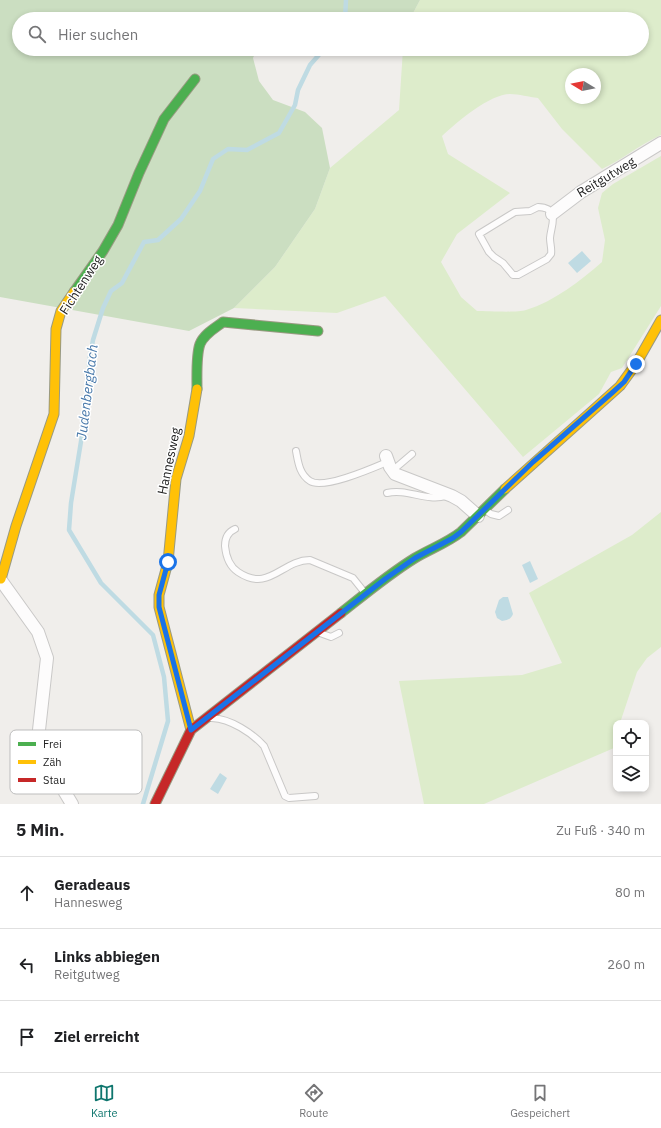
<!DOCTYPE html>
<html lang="de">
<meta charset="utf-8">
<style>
:root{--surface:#fff;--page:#f6f6f6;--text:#202124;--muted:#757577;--line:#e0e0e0;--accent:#0f766e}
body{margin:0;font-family:"IBM Plex Sans",sans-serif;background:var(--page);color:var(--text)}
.controls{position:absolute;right:12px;bottom:12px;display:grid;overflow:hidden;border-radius:8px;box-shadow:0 2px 6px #0003}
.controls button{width:36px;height:36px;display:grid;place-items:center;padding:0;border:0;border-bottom:1px solid var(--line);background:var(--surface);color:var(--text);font:20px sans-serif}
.compass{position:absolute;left:565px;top:68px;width:36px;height:36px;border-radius:50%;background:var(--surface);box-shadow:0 2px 6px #0003;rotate:280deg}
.stop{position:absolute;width:12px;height:12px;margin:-9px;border:3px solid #1a73e8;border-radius:50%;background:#fff}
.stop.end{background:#1a73e8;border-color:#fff;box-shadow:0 1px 4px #0008}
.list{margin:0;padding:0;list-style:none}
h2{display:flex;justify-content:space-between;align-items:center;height:52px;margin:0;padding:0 16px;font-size:17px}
h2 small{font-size:13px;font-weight:400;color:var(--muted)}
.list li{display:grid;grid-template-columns:26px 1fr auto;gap:12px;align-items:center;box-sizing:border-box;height:72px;padding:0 16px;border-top:1px solid var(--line)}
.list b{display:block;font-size:15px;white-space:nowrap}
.list p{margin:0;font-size:13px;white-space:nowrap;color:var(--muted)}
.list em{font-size:13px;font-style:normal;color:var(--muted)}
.icon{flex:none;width:22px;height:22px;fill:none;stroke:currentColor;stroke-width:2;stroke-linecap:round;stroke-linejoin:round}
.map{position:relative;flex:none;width:661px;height:804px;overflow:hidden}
.search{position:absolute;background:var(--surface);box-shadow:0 2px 6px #0003;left:12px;right:12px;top:12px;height:44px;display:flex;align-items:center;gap:10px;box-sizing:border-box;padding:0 14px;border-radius:22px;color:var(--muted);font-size:15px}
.sheet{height:268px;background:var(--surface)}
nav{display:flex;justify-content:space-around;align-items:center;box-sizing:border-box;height:56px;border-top:1px solid var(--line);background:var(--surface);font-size:11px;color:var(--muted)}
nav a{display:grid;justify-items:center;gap:2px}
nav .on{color:var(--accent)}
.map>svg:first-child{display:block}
</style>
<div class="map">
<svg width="661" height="804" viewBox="0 0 661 804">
<rect width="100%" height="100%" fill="#f0eeeb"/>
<path fill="#ddeccb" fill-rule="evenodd" d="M420 0H661V135L659 136C639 145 622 160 602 169L562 129 538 98C529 97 519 94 510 94 490 94 457 122 442 136L448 154 510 193 457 234 441 262 461 297 477 311C489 311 516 313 526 310 555 301 580 281 602 262L605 240 598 208 602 193 613 184 661 156V306L622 368 611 372 599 394 523 457 385 296 337 313 234 308 275 267 315 209 330 168 399 110 403 49H642V19H410ZM571 74H595V98H571Z
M661 512V647L647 658 637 672 620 723H616V740L614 748 484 804H424L399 681 522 675 562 663 529 593 632 535Z"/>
<path fill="#cbdec1" d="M0 0H420L410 19H19V49H257L253 58 259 81 273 100 305 112 322 128 330 168 315 209 275 267 234 308 189 331 0 297Z"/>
<path fill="#bfdbe3" d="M582 251 591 261 577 273 568 263Z
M530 561 538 579 530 583 522 565Z
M503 597H508L513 614C511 619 508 620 502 621L497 618 495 612 499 600Z
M220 773 227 778 218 794 210 789Z"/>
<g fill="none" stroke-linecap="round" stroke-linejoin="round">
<path stroke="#bfdbe3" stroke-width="4.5" d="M345 19 346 0
M143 804 168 721 164 677 153 635 101 583 69 530 71 503 90 386 89 362 93 340 103 308 111 291 122 283 144 242 158 240 181 219 200 191 213 159 228 149 247 150 279 133 295 105 298 90 310 65 324 49"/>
<g stroke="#c9c8c7" stroke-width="8">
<path id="lane" d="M538 207C561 208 551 225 550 238 550 244 552 249 551 254L547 259 518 275H513L503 263 494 257 489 252 479 234 510 215 515 212 530 211Z
M296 451C298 461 299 474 310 481 323 490 373 468 387 462
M392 471 412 454
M387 493C407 488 426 502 446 496
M485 510 491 514 499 516 508 510
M235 529C228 532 225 538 225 546 226 557 229 566 238 572 269 593 282 560 310 560L353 578 365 593
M320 633 331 637 339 633
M212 718C231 719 252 733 264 746L285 796 289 798 315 796"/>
</g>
<g stroke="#c9c8c7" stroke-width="14">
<path id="street" d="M552 214 581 192 661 143
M386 456 390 467 395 474 452 496 461 501 478 516
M0 579 38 632 47 658 39 730 46 761 72 804"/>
</g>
<g stroke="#999a82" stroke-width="11">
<path id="fast" d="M74 292 103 251 118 225 139 173 164 119 195 79
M197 389C197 377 196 355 200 344 204 334 215 328 223 322L318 331
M341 613C365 594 389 574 415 558 430 549 447 543 461 532L505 489"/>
</g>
<g stroke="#999a82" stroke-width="11">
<path id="slow" d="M505 489 620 386 636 364 661 320
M1 579 16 526 54 414 56 329 61 311 74 292
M191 730 159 607V595L168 562 176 479 189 436 197 389"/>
</g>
<g stroke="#999a82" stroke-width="11">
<path id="jam" d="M155 804 191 730 341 613"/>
</g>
<use href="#lane" stroke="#fdfcfc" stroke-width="6"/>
<use href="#street" stroke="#fdfcfc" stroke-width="12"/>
<use href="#fast" stroke="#4caf50" stroke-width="9"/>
<use href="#slow" stroke="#ffc107" stroke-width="9"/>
<use href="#jam" stroke="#c62828" stroke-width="9"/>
</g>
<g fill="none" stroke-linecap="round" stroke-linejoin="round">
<path stroke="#1a73e8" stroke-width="5" d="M168 562 159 595V607L191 730 385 579 415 558 453 538 461 532 533 462 613 392 624 382 636 364"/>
</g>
<g text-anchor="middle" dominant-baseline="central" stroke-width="3" stroke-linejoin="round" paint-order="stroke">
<g font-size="13" fill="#222" stroke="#fff">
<text transform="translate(606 177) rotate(-31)">Reitgutweg</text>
<text transform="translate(81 285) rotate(-57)">Fichtenweg</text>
<text transform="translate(169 461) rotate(-78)">Hannesweg</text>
</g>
<g font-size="14" font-style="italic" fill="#4a7aab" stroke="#fff">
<text transform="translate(87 392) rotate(-83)">Judenbergbach</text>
</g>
</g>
<rect x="10" y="730" width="132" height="64" rx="6" fill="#fff" stroke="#bdbdbd" stroke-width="1"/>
<rect x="18" y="742" width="18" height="4" fill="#4caf50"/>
<rect x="18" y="760" width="18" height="4" fill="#ffc107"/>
<rect x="18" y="778" width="18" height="4" fill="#c62828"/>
<g font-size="11" fill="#222">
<text x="43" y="748">Frei</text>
<text x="43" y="766">Zäh</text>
<text x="43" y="784">Stau</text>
</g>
</svg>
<div class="controls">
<button><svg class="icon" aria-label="locate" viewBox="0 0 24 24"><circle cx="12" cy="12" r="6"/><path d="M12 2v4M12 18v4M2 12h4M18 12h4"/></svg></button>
<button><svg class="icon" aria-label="layers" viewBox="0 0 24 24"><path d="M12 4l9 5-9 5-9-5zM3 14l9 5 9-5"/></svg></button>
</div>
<svg class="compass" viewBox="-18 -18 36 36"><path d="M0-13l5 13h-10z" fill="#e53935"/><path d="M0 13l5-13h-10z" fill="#757577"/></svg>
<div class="stop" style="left:168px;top:562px"></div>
<div class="stop end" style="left:636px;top:364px"></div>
<div class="search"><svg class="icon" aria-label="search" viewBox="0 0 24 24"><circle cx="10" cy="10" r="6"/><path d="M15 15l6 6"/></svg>Hier suchen</div>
</div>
<section class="sheet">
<h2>5 Min.<small>Zu Fuß · 340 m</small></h2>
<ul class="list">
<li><svg class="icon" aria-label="ahead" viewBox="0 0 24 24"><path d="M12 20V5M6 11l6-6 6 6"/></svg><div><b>Geradeaus</b><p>Hannesweg</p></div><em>80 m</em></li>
<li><svg class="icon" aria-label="left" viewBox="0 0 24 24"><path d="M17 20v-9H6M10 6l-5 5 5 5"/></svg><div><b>Links abbiegen</b><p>Reitgutweg</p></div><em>260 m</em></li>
<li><svg class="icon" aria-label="arrive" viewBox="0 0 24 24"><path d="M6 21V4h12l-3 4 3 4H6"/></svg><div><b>Ziel erreicht</b></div></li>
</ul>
</section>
<nav>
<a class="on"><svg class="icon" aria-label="map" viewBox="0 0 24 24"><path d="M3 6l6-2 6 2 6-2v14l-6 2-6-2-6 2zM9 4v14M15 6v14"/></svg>Karte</a>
<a><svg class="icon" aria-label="directions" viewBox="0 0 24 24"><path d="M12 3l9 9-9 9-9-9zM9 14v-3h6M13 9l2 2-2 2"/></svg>Route</a>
<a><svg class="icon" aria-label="saved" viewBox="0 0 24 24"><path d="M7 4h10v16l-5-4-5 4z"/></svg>Gespeichert</a>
</nav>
